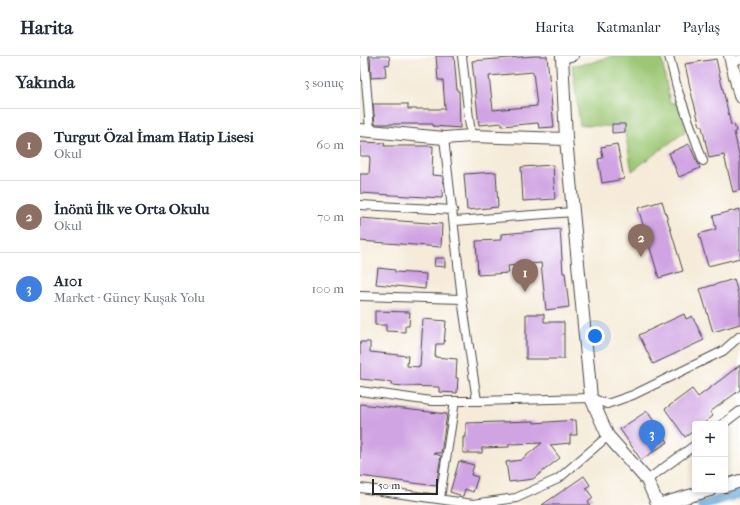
<!DOCTYPE html>
<html lang="tr">
<meta charset="utf-8">
<style>
:root{--surface:#fff;--page:#f6f6f7;--text:#1f2937;--muted:#747a83;--line:#e0e1e3;--accent:#b45309}
body{margin:0;font-family:"IM FELL French Canon",serif;background:var(--page);color:var(--text)}
.controls{position:absolute;right:12px;bottom:12px;display:grid;overflow:hidden;border-radius:4px;box-shadow:0 2px 6px #0003}
.controls button{width:36px;height:36px;display:grid;place-items:center;padding:0;border:0;border-bottom:1px solid var(--line);background:var(--surface);color:var(--text);font:20px sans-serif}
.scale{position:absolute;left:12px;bottom:10px;width:66px;box-sizing:border-box;padding-left:4px;border:2px solid #2b2b2b;border-top:0;font-size:11px;line-height:14px;white-space:nowrap;color:#2b2b2b;-webkit-text-stroke:3px #fff;paint-order:stroke}
.you{position:absolute;left:235px;top:280px;width:14px;height:14px;margin:-10px;border:3px solid #fff;border-radius:50%;background:#1a73e8;box-shadow:0 0 0 6px #1a73e833}
.badge{display:grid;place-items:center;width:26px;height:26px;border-radius:50%;background:var(--accent);color:#fff;font-size:13px;font-weight:700}
.pin{position:absolute;translate:-50% -33px;filter:drop-shadow(0 1px 2px #0008)}
.pin::after{content:'';position:absolute;top:21px;width:14px;height:12px;background:inherit;clip-path:polygon(0 0,100% 0,50% 100%)}
.list{margin:0;padding:0;list-style:none}
h2{display:flex;justify-content:space-between;align-items:center;height:52px;margin:0;padding:0 16px;font-size:17px}
h2 small{font-size:13px;font-weight:400;color:var(--muted)}
.list li{display:grid;grid-template-columns:26px 1fr auto;gap:12px;align-items:center;box-sizing:border-box;height:72px;padding:0 16px;border-top:1px solid var(--line)}
.list b{display:block;font-size:15px;white-space:nowrap}
.list p{margin:0;font-size:13px;white-space:nowrap;color:var(--muted)}
.list em{font-size:13px;font-style:normal;color:var(--muted)}
.map{position:relative;flex:none;width:380px;height:449px;overflow:hidden}
header{display:flex;align-items:center;gap:24px;box-sizing:border-box;height:56px;padding:0 20px;background:var(--surface);border-bottom:1px solid var(--line)}
header strong{font-size:19px}
nav{display:flex;gap:22px;margin-inline-start:auto;font-size:14px}
main{display:flex}
aside{flex:1;background:var(--surface)}
.map>svg:first-child{display:block}
</style>
<header>
<strong>Harita</strong>
<nav><a>Harita</a><a>Katmanlar</a><a>Paylaş</a></nav>
</header>
<main>
<aside>
<h2>Yakında<small>3 sonuç</small></h2>
<ul class="list">
<li><span class="badge" style="background:#8d6e63">1</span><div><b>Turgut Özal İmam Hatip Lisesi</b><p>Okul</p></div><em>60 m</em></li>
<li><span class="badge" style="background:#8d6e63">2</span><div><b>İnönü İlk ve Orta Okulu</b><p>Okul</p></div><em>70 m</em></li>
<li><span class="badge" style="background:#3f7fe0">3</span><div><b>A101</b><p>Market · Güney Kuşak Yolu</p></div><em>100 m</em></li>
</ul>
</aside>
<div class="map">
<svg width="380" height="449" viewBox="0 0 380 449">
<rect width="100%" height="100%" fill="#fff"/>
<filter id="ink" filterUnits="userSpaceOnUse"><feTurbulence type="fractalNoise" baseFrequency=".025" numOctaves="2"/><feDisplacementMap in="SourceGraphic" scale="8" xChannelSelector="R" yChannelSelector="G"/><feConvolveMatrix kernelMatrix="1 2 1 2 8 2 1 2 1" color-interpolation-filters="sRGB"/></filter>
<filter id="wash" filterUnits="userSpaceOnUse"><feTurbulence type="fractalNoise" baseFrequency=".012" numOctaves="4" result="noise"/><feDisplacementMap in="SourceGraphic" scale="16" xChannelSelector="R" yChannelSelector="G"/><feGaussianBlur stdDeviation="0.9" result="paint"/><feColorMatrix in="noise" values="0 0 0 0 0 0 0 0 0 0 0 0 0 0 0 0 0 1.4 0 .05"/><feComposite in="paint" operator="in"/></filter>
<g filter="url(#wash)">
<rect width="100%" height="100%" fill="#f5ebd8"/>
<path fill="#9dc774" stroke="#647950" d="M252 0H301L310 47 318 46 326 75 272 115 264 71 220 69 212 9 230 7Z"/>
<g fill="none" stroke-linecap="round" stroke-linejoin="round">
<path stroke="#5ea1d2" stroke-width="9" d="M341 449 380 438"/>
</g>
<g id="blocks">
<path fill="#d0a4e3" fill-rule="evenodd" d="M10 0H29L30 8 25 9 26 21 11 22Z
M76 0H94L97 35H99L100 72 73 70V68H15L13 48H48V53H85L83 24H78Z
M174 0H187L194 71 179 72 178 67 142 70V67L119 69 112 5ZM173 16 177 50 133 54 129 20Z
M356 3 371 69 374 68 376 75 374 76 380 103V134L373 136 364 99 349 102 342 70H340L331 36 325 8Z
M252 68H265V76L252 77Z
M0 86 25 87 24 90H73L72 119 83 120 82 142 0 137V118H9L10 103 9 100H0Z
M257 88 264 123 242 127 238 103 243 102 241 91Z
M329 88 340 112 319 121 309 97Z
M193 109 195 143 163 145 161 111Z
M136 116 138 151 107 154 104 118Z
M302 145 323 215 299 222 278 152Z
M380 153V202L348 210 339 178 356 173 353 160Z
M0 162 82 168 81 191 0 185Z
M200 173 203 217H205L209 251 186 254 181 207 148 210 149 217 118 219 116 185 141 184V178Z
M75 202H85V211L74 210Z
M18 212 35 214V216L66 218 65 233 16 228Z
M374 223 380 245V268L353 276 340 233Z
M15 255 50 256 49 270H45V276L26 275V269H15Z
M166 258H184V266H204V303H166Z
M324 258 326 263 332 260 344 284 293 308 279 279Z
M63 263 86 265 84 288H76L75 301 97 303 96 322H98L97 337 79 336V331L45 330 31 329 32 326 0 323V286H10V296L48 300 47 310 60 311Z
M380 309V334L350 356 353 360 343 368H335V374L325 381 305 353 332 333 338 341Z
M0 348 87 358 81 397H73L81 400 76 430 0 420Z
M287 355 308 386 281 404 260 373Z
M216 364 217 379H210V387L190 389 200 402 173 423 149 426 146 406 161 404 182 387 149 388V391L122 392V397H103V381H106V367L174 365V367Z
M99 405 114 409 111 419 118 421 113 436 105 433 103 440 90 436Z
M224 420 230 429 226 432 233 442 228 446 230 449H182Z"/>
</g>
</g>
<g filter="url(#ink)">
<use href="#blocks" fill-opacity="0" stroke="#494845" stroke-width="1"/>
<g fill="none" stroke-linecap="round" stroke-linejoin="round">
<g stroke="#494845" stroke-width="10">
<path id="street" d="M4 0 10 74
M102 0 111 80
M309 0 318 35 343 105
M203 3 214 0
M372 6 380 3
M84 82 102 243 117 345 231 342 247 348 273 339 363 295 380 280
M0 149 93 154
M95 165 213 156
M0 240 102 243
M0 335 71 345H117
M363 368 380 355
M287 424 335 389
M0 432 113 448 156 442 198 423 248 380
M80 442 95 345"/>
</g>
<g stroke="#494845" stroke-width="14">
<path id="secondary" d="M202 0 206 83 231 342 248 380 287 424 298 449
M370 0 380 40
M0 74 84 82 111 80 206 83
M365 430 380 425
M298 449 350 434"/>
</g>
<use href="#street" stroke="#fff" stroke-width="8"/>
<use href="#secondary" stroke="#fff" stroke-width="12"/>
</g>
</g>
</svg>
<div class="controls">
<button>+</button>
<button>−</button>
</div>
<div class="scale">50 m</div>
<div class="you"></div>
<div class="pin badge" style="left:165px;top:236px;background:#8d6e63">1</div>
<div class="pin badge" style="left:281px;top:201px;background:#8d6e63">2</div>
<div class="pin badge" style="left:292px;top:397px;background:#3f7fe0">3</div>
</div>
</main>
